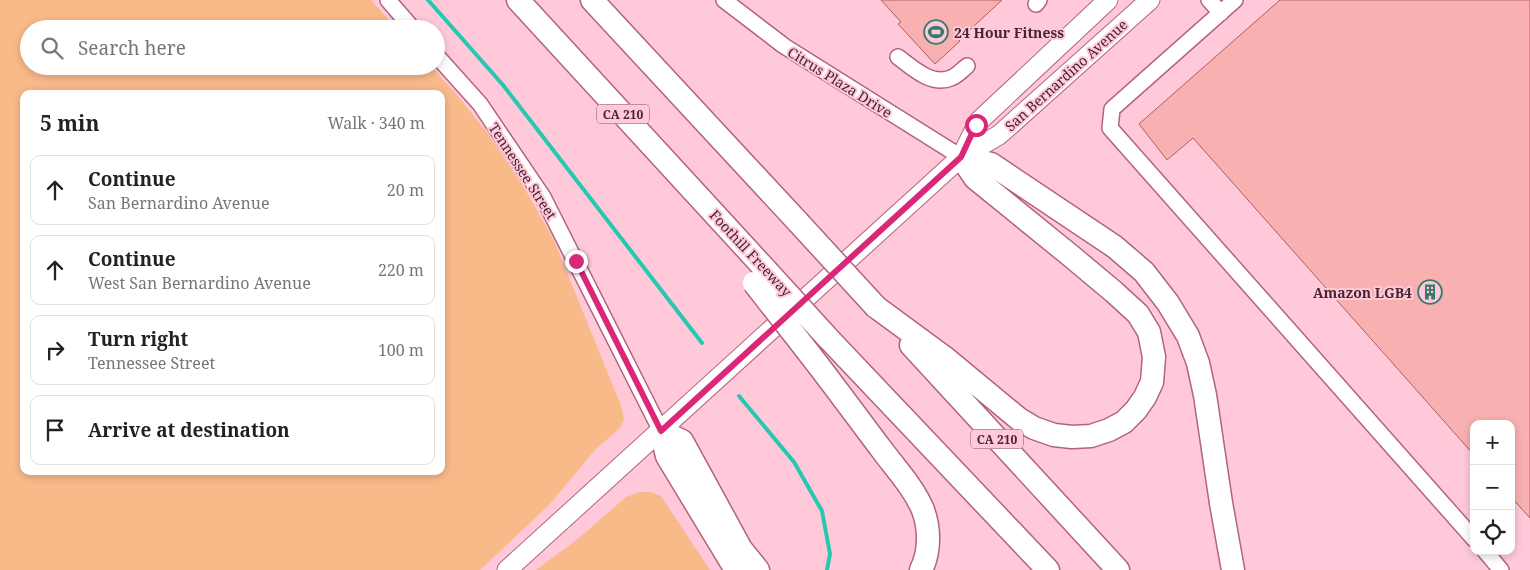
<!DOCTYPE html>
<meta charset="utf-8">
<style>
:root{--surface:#fff;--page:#f2f2f2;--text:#222;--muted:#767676;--line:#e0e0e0}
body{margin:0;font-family:"Noto Serif",serif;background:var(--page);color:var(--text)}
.controls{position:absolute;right:15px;bottom:15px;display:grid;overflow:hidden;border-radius:10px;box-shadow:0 2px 8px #0003}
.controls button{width:45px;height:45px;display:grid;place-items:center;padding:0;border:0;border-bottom:1px solid var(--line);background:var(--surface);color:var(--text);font:25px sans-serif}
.stop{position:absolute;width:15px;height:15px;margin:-11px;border:4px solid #db2777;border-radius:50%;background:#fff}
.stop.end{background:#db2777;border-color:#fff;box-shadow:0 1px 5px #0008}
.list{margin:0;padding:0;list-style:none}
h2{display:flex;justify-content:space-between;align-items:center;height:65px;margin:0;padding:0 20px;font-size:21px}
h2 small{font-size:16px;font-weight:400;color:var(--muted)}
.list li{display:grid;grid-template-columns:32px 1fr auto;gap:15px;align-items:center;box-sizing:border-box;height:70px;margin:0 10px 10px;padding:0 10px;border:1px solid var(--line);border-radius:10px}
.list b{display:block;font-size:19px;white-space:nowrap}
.list p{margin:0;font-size:16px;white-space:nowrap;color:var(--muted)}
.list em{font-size:16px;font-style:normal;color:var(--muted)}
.icon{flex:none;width:28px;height:28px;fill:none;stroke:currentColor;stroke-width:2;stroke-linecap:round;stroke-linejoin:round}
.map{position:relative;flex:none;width:1530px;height:570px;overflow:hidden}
.search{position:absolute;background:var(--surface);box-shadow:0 2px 8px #0003;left:20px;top:20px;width:425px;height:55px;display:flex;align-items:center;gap:12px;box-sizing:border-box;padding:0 18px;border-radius:28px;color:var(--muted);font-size:19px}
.panel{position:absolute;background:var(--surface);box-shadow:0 2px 8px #0003;left:20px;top:90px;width:425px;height:385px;border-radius:10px}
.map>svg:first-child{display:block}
</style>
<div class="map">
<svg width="1530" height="570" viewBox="0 0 1530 570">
<rect width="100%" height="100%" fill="#ffc9d9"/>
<path fill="#f9ba8a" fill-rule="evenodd" d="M0 0H371L397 29H29V66H431L457 95 489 135 522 184 553 238 622 408 624 420 620 428 596 449 548 506 480 570H0ZM24 94H441V471H24Z
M639 492H651L661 496 710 570H536L579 538 626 497Z"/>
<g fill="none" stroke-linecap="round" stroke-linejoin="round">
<path stroke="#26c9b0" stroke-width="4" d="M428 0 503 85 702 343
M739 396 794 462 822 511 830 554 827 570"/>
</g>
<path fill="#f9b0b1" stroke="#b05e61" d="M881 0H1002L959 40 960 41 935 64 898 24 901 22Z
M1280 0H1530V518L1511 497V424H1474V455L1193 138 1167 160 1139 124Z"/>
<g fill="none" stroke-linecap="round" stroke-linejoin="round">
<g stroke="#b2637f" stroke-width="18">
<path id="minor" d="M388 0 413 29
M724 0 784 46 961 157
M1209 0 1221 13
M1235 0 1112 109 1110 128 1474 539
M1036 4 1039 0
M436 55 480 104 543 197 661 431
M898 57C913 68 931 86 951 78 957 76 962 70 967 66
M1485 551 1501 570"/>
</g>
<g stroke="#b2637f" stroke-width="21">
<path id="major" d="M961 157 979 121 1108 0
M507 570 961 157 999 135 1150 0"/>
</g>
<g stroke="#b2637f" stroke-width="25">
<path id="highway" d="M518 0 766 270
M592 0 798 222
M961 157 991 164 1115 247 1144 272 1168 303 1188 336 1198 363 1205 395 1221 503 1233 570
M876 307 944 357 1019 419 1034 428 1054 435 1072 437 1091 436 1109 430 1124 422 1136 410 1145 397 1152 382 1154 357 1149 332 1138 314 1114 292 1071 256 975 178 961 157
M827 337 1048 570
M911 345 1118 570
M808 352C833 384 857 417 882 450 896 469 914 488 923 510 930 529 930 552 921 570
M661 431 682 441 741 549 758 570
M661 431 667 456 736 570"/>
</g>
<use href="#minor" stroke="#fff" stroke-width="15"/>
<use href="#major" stroke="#fff" stroke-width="19"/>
<use href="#highway" stroke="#fff" stroke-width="22"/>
<g stroke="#b2637f" stroke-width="25" stroke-linecap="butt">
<path id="highway-bridge" d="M798 222 876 307
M766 270 827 337
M754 283 808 352"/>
</g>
<use href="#highway-bridge" stroke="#fff" stroke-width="22"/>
</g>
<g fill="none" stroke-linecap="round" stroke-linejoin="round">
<path stroke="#db2777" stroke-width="6" d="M576 261 661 431 961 157 976 125"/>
</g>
<defs>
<g id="stadium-ring" transform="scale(1.25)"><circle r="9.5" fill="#ffc9d9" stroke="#377a6d" stroke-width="1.5"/><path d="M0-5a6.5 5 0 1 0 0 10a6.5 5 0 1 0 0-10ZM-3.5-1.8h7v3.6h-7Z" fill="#377a6d"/></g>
<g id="building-ring" transform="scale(1.25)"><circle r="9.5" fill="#ffc9d9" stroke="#377a6d" stroke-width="1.5"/><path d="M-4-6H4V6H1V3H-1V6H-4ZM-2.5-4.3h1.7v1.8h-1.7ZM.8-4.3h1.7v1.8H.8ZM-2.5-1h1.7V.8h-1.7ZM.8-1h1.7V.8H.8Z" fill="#377a6d"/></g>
</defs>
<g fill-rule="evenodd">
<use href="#stadium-ring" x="936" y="32"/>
<use href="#building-ring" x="1430" y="292"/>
</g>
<g text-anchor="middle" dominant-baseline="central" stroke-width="4" stroke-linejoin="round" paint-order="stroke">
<g fill="#ffc9d9" stroke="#7e5663" stroke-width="1">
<rect x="597" y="104.5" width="52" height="19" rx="4"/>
<rect x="971" y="429.5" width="52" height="19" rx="4"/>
</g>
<g font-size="12" font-weight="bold" fill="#472530">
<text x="623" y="114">CA 210</text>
<text x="997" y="439">CA 210</text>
</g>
<g font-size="14" font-weight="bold" fill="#472530" stroke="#ffc9d9" text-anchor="start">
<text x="954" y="32">24 Hour Fitness</text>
<text x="1412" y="292" text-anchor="end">Amazon LGB4</text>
</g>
<g font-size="14" fill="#472530" stroke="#ffc9d9">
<text transform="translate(1066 75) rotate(-42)">San Bernardino Avenue</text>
<text transform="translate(840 82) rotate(32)">Citrus Plaza Drive</text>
<text transform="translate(523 171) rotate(57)">Tennessee Street</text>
<text transform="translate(751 253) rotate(47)">Foothill Freeway</text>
</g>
</g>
</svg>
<div class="controls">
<button>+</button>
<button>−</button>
<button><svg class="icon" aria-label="locate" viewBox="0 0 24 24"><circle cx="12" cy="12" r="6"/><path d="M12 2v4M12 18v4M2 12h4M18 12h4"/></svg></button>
</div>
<div class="stop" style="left:976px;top:125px"></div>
<div class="stop end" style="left:576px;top:261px"></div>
<div class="search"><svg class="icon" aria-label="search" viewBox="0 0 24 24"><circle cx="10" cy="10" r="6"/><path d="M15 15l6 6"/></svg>Search here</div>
<section class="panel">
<h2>5 min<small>Walk · 340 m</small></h2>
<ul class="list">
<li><svg class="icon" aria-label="ahead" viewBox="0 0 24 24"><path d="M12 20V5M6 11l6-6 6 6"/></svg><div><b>Continue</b><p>San Bernardino Avenue</p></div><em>20 m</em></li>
<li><svg class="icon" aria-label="ahead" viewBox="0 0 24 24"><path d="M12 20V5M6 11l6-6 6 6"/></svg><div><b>Continue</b><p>West San Bernardino Avenue</p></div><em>220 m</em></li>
<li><svg class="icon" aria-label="right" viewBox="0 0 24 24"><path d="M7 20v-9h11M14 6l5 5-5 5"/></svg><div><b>Turn right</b><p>Tennessee Street</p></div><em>100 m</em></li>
<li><svg class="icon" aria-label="arrive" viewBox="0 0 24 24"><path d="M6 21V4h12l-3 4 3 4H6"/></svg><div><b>Arrive at destination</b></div></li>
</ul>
</section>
</div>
